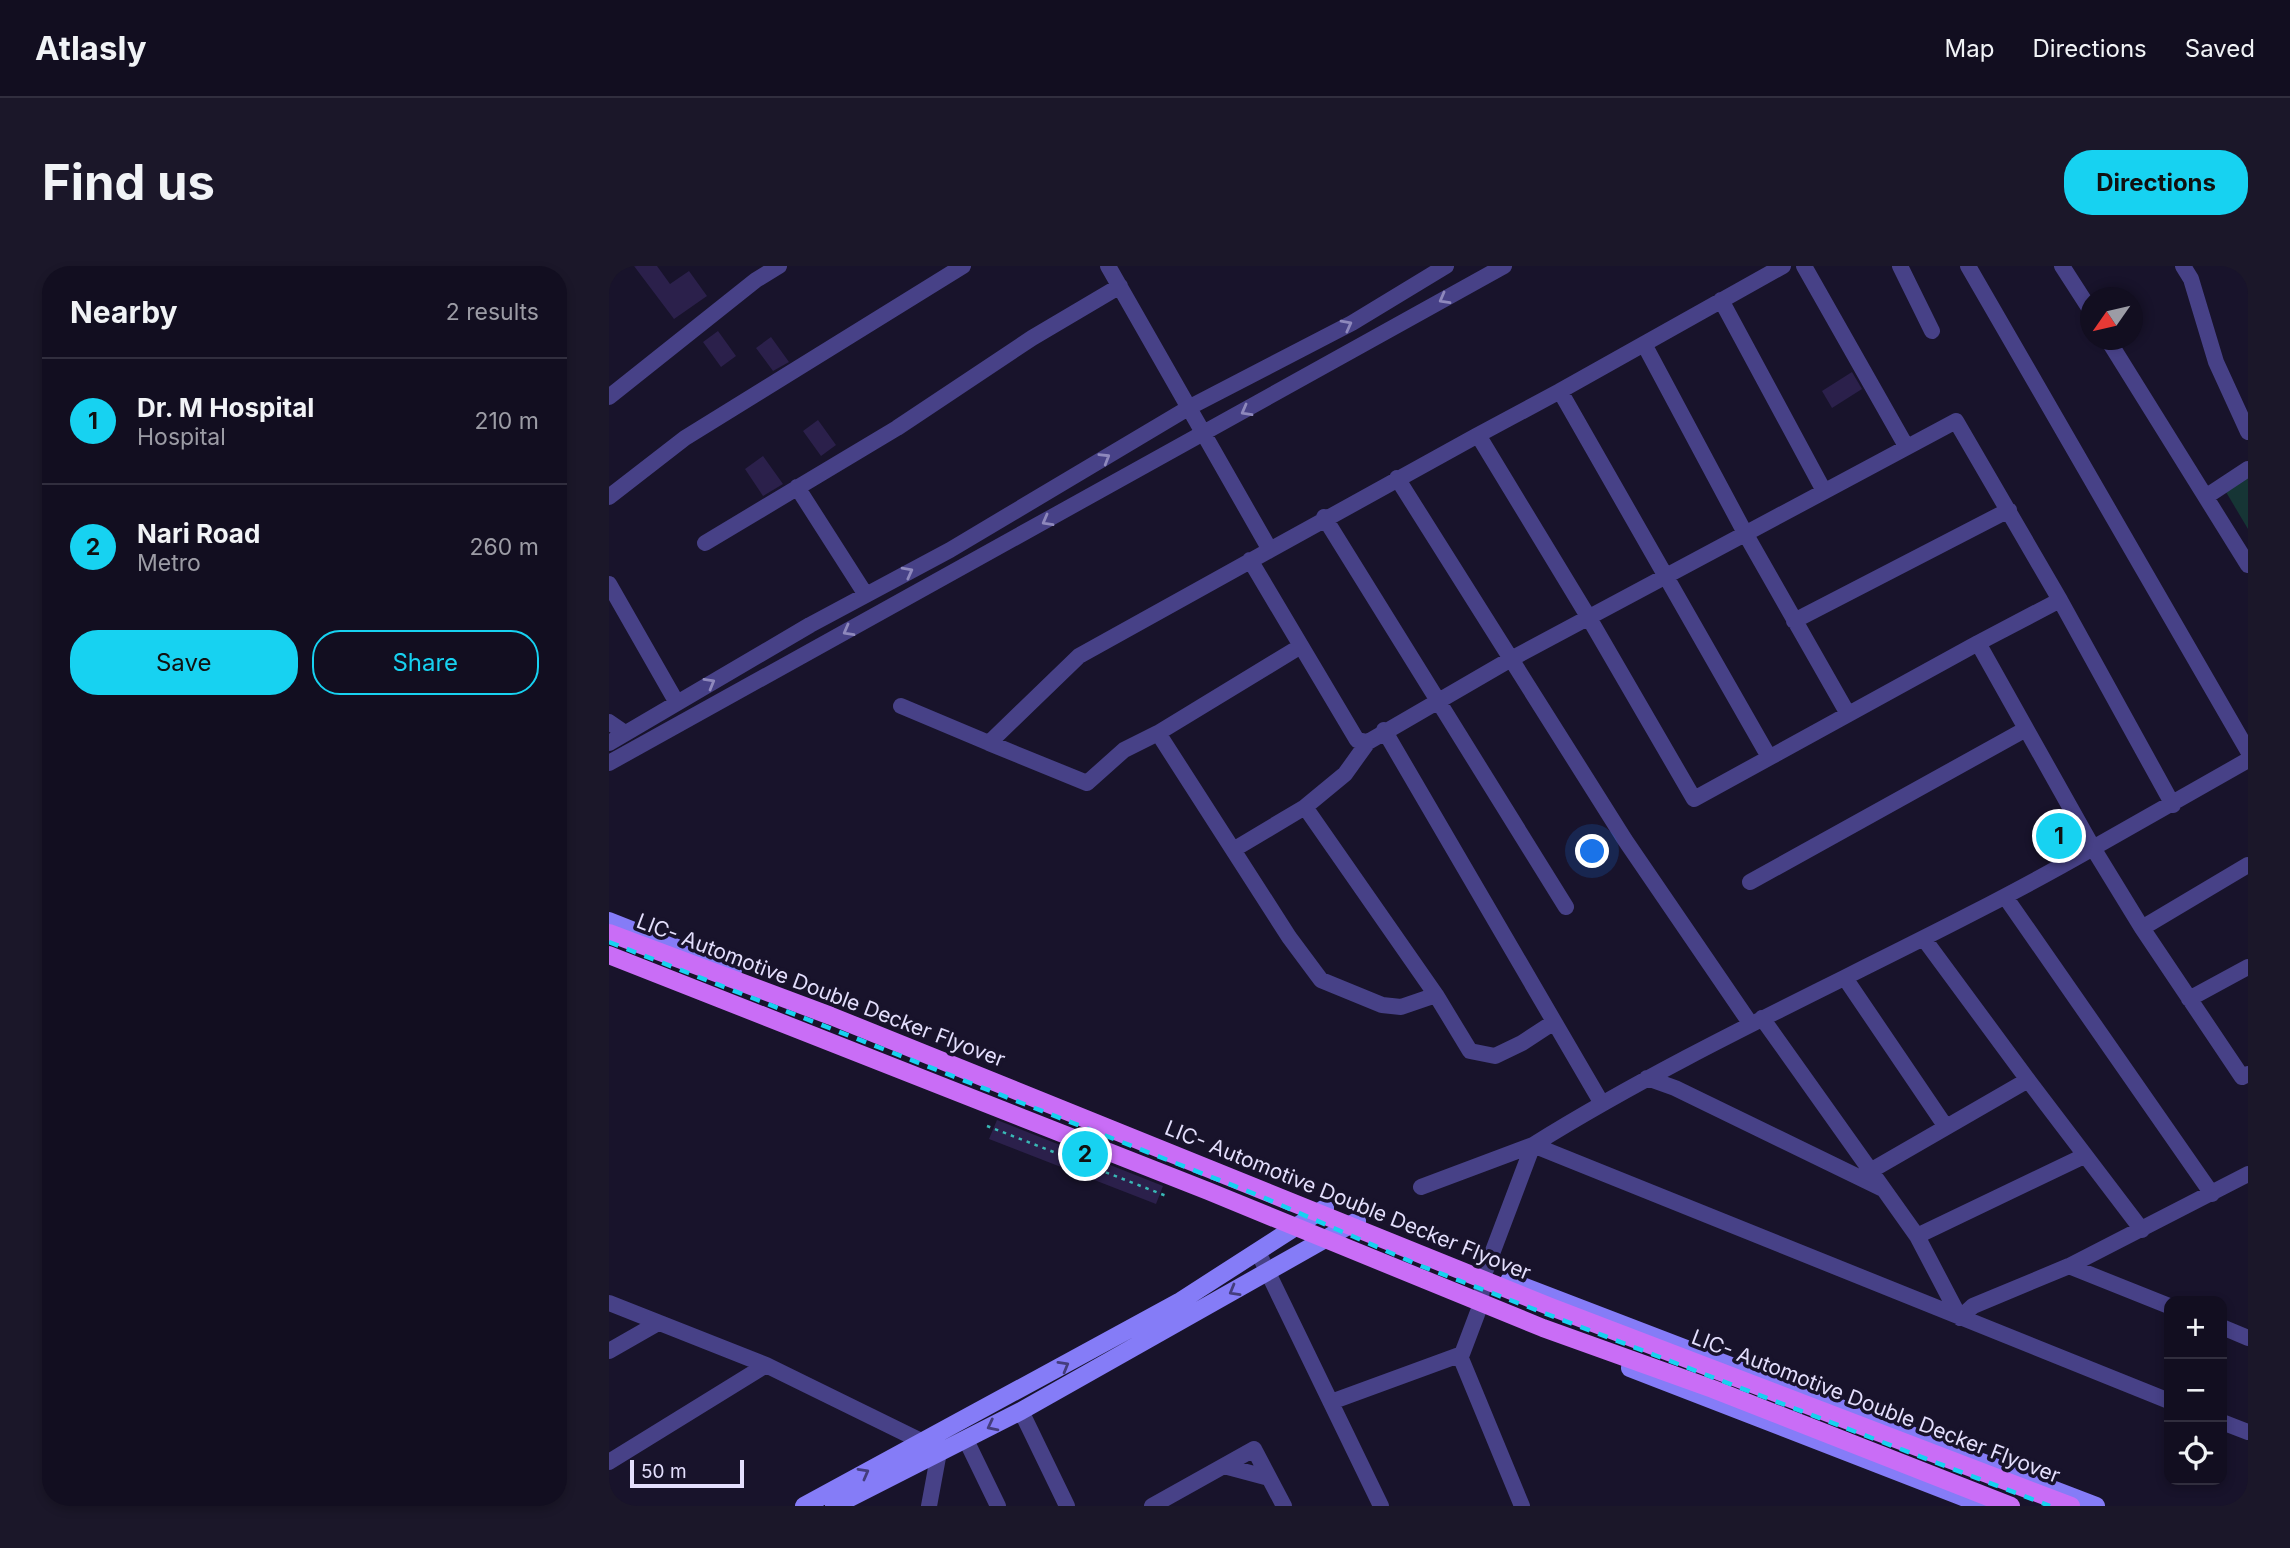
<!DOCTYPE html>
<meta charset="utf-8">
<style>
:root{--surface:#120e20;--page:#1b1729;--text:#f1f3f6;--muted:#9c9ca5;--line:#312e3e;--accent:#17d2f1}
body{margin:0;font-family:Inter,sans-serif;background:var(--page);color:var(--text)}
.controls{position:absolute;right:21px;bottom:21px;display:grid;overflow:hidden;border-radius:14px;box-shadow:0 4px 10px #0003}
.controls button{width:63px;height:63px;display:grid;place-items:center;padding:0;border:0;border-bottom:2px solid var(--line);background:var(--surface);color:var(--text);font:35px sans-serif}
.compass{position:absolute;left:1471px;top:21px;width:63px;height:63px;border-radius:50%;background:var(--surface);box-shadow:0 4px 10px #0003;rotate:236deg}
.scale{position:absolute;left:21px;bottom:18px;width:114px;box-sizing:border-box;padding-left:7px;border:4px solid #e4dffd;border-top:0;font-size:19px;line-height:24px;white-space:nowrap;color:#e4dffd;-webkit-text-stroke:5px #18132b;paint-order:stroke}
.you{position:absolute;left:984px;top:586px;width:24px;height:24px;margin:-18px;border:5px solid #fff;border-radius:50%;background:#1a73e8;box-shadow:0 0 0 10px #1a73e833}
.badge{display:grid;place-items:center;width:46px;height:46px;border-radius:50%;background:var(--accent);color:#111;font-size:23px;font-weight:700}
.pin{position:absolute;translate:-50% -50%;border:4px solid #fff;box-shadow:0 2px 7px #0006}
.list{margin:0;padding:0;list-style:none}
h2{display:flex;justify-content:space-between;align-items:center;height:91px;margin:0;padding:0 28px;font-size:30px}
h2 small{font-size:23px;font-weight:400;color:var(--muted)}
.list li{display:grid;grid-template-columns:46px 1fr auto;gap:21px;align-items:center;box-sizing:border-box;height:126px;padding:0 28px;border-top:2px solid var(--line)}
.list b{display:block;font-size:26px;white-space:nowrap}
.list p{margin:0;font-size:23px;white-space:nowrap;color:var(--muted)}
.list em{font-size:23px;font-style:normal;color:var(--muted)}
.actions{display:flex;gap:14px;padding:21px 28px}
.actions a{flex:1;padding:16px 0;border:2px solid var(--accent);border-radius:28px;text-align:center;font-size:24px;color:var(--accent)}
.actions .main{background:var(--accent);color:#111}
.icon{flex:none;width:38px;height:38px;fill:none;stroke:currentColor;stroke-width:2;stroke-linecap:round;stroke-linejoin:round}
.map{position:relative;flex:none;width:1639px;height:1240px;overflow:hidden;border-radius:28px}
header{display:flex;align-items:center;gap:42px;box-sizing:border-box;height:98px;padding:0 35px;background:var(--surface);border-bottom:2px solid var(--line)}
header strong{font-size:33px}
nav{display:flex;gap:38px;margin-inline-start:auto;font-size:24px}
.intro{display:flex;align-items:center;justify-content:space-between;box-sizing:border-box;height:168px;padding:0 42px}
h1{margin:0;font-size:49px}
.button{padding:18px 32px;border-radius:28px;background:var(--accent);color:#111;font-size:24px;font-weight:700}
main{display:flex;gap:42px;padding:0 42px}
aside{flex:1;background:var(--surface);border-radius:28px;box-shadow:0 4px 10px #0003}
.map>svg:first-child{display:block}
</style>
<header>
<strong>Atlasly</strong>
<nav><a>Map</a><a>Directions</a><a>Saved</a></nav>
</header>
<div class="intro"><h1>Find us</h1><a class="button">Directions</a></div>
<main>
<aside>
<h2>Nearby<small>2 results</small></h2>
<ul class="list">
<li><span class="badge">1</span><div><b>Dr. M Hospital</b><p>Hospital</p></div><em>210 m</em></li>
<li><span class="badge">2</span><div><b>Nari Road</b><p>Metro</p></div><em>260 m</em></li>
</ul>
<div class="actions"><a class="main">Save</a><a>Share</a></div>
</aside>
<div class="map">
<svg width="1639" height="1240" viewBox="0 0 1639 1240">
<rect width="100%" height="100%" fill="#18132b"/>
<path fill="#163535" d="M1639 212V263L1617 226Z"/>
<path fill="#2b204b" d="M25 0H48L61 18 80 5 98 30 65 53Z
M109 65 127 90 112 101 94 76Z
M162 71 180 96 164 105 147 82Z
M1243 106 1253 123 1223 142 1213 125Z
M209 154 227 179 212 190 194 165Z
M154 190 174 218 154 230 136 203Z
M1450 547 1467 575 1451 584 1435 555Z
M388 854 554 920 547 938 380 873Z"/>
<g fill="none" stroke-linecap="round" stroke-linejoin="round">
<path stroke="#39b8b6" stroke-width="2.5" stroke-dasharray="3.5 5" stroke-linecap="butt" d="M378 860 560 931"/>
<path stroke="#474187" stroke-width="16" d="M1195 0 1297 180
M1291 0 1323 65
M1359 0 1639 485
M1453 0 1482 45
M1574 0 1582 13 1607 96 1639 166
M0 2 3 0
M1112 34 1215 225
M1499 74 1639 299
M1035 78 1136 267 1239 448
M951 125 1174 0
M0 131 147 14 170 0
M869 169 951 125 1160 491
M788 212 1016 574 1141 757
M188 221 257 329
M1598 230 1639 203
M0 231 76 172 354 0
M715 251 957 641
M96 277 288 162 423 72 511 20
M661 284 869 169 980 352 1085 533 1369 377
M641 294 748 474 759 476 902 393 1347 155 1451 334 1369 377 1484 582C1301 687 1104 767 924 879L1560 1135
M0 318 68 437
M1451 334 1564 539
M1185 355 1400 244
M692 380 549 467 680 671 712 714 773 739 792 741 827 729 696 541 736 508 759 476
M292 440 380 477 470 390 661 284 499 0
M0 456 16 467
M775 464 992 836
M0 477 201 359 341 284 581 141 743 57 837 0
M380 477 478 517 515 484 549 467
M1639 494 1484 582 1533 662 1633 811 1639 808
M0 497 895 0
M624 584 696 541
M1141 616 1417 463
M1397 632 1603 928
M1533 662 1639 599
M1236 712 1337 861
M827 729 861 785 886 790 913 777 945 756
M1580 733 1639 701
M1153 752 1308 970 1351 1052 1364 1040 1460 1000 1639 908
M1038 812 1066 822 1274 923
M1419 814 1533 964
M1263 904 1419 814 1315 673
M812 921 924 879
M1308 970 1475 890
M649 986 772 1240
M1460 1000 1560 1040
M0 1037 157 1099 314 1176 330 1186 320 1240
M1613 1061 1639 1072
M0 1085 49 1057
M851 1090 913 1240
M722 1136 853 1088 870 1043 876 1006 924 879
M412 1145 458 1240
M1613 1156 1639 1166
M357 1174 389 1240
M0 1196 157 1099
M615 1200 660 1212
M543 1240 645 1183 675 1240"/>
<path stroke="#857cf7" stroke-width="18" d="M0 655 124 704
M900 1015 1487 1240
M1021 1102 1377 1240
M195 1240 570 1036 716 942
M225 1240 412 1145 748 955"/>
<path stroke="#c96df6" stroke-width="18" d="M0 667 222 750 942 1041 1462 1240
M0 689 599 925 934 1062 1104 1123 1402 1240"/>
<path stroke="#17d2f1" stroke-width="4.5" stroke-dasharray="10 9" stroke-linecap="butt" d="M0 676 651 930 812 1000 1441 1240"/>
</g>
<defs><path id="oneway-chevron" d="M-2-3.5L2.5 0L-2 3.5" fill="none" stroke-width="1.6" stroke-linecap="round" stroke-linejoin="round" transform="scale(1.75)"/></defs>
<g stroke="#8e88bc">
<use href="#oneway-chevron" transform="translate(835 33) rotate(151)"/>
<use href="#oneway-chevron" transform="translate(738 59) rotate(-28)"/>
<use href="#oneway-chevron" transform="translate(637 145) rotate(151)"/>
<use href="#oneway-chevron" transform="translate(496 192) rotate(-31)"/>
<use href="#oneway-chevron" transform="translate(438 255) rotate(151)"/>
<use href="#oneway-chevron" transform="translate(299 306) rotate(-28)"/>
<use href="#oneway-chevron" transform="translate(239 365) rotate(151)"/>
<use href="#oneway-chevron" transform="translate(101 417) rotate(-30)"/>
</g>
<g stroke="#443d7d">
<use href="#oneway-chevron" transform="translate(625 1025) rotate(150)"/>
<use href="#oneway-chevron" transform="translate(455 1100) rotate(-30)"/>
<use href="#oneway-chevron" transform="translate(383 1160) rotate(153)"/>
<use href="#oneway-chevron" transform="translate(255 1207) rotate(-29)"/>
</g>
<g text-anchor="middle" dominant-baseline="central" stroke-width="7" stroke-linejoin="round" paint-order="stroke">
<g font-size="21" fill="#e4dffd" stroke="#18132b">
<text transform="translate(212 724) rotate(21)">LIC- Automotive Double Decker Flyover</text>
<text transform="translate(739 934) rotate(22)">LIC- Automotive Double Decker Flyover</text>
<text transform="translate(1267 1140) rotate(21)">LIC- Automotive Double Decker Flyover</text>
</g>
</g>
</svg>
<div class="controls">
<button>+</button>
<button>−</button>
<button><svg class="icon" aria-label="locate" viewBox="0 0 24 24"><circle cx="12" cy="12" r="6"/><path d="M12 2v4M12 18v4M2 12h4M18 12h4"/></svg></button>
</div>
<svg class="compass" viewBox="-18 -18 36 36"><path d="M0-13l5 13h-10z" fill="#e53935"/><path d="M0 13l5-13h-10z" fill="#9c9ca5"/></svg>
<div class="scale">50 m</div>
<div class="you"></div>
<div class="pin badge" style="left:1450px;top:570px">1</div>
<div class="pin badge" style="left:476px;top:888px">2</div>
</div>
</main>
